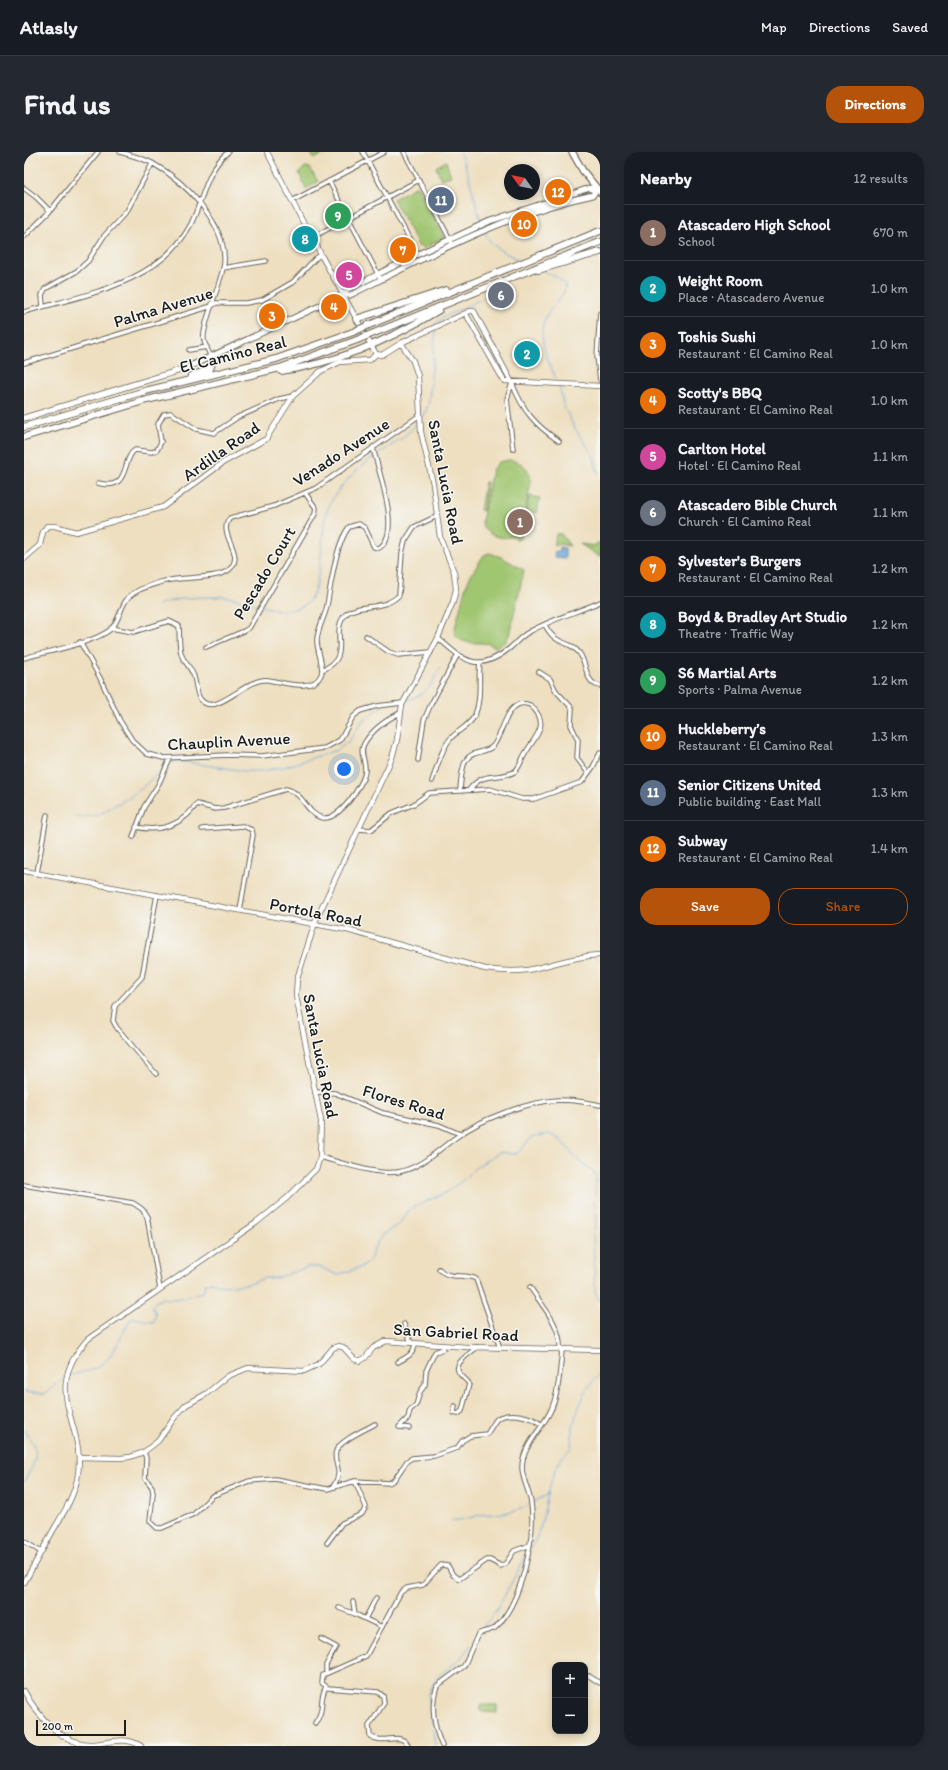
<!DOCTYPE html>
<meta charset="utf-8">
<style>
:root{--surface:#171b24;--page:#242831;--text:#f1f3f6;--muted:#9ea1a6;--line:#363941;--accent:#b45309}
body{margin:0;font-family:Itim,sans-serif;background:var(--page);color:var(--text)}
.controls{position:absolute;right:12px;bottom:12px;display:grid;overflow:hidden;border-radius:8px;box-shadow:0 2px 6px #0003}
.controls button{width:36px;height:36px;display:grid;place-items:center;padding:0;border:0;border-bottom:1px solid var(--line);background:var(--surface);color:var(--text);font:20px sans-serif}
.compass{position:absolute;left:480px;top:12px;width:36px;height:36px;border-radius:50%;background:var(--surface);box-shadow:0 2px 6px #0003;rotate:303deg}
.scale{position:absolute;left:12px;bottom:10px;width:90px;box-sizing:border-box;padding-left:4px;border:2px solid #1c1c1c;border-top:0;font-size:11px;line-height:14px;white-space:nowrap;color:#1c1c1c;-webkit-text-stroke:3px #f6f6f2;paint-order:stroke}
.you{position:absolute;left:320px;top:617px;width:14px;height:14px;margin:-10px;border:3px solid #fff;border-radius:50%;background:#1a73e8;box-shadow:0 0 0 6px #1a73e833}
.badge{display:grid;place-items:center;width:26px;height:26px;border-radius:50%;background:var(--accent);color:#fff;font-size:13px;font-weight:700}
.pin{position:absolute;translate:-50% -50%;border:2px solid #fff;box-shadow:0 1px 4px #0006}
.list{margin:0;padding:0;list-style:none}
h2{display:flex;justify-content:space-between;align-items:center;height:52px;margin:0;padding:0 16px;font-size:17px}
h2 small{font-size:13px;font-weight:400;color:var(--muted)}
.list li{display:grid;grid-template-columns:26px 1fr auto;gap:12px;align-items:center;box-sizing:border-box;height:56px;padding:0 16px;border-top:1px solid var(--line)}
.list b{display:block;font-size:15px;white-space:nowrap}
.list p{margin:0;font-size:13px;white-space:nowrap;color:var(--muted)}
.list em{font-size:13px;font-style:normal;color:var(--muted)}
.actions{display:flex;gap:8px;padding:12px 16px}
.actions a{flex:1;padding:9px 0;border:1px solid var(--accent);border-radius:16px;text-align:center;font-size:14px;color:var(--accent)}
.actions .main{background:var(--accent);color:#fff}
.map{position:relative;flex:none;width:576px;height:1594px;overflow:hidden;border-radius:16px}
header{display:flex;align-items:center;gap:24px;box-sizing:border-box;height:56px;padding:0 20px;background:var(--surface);border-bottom:1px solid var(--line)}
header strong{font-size:19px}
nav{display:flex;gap:22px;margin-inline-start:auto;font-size:14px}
.intro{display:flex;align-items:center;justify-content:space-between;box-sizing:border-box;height:96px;padding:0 24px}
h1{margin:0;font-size:28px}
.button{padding:10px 18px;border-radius:16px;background:var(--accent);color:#fff;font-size:14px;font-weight:700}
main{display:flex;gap:24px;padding:0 24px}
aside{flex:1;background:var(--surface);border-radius:16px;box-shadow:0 2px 6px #0003}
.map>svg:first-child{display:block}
</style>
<header>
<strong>Atlasly</strong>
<nav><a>Map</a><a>Directions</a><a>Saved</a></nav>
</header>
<div class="intro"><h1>Find us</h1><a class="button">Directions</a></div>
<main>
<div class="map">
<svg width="576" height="1594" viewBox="0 0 576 1594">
<rect width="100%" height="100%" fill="#f6f6f2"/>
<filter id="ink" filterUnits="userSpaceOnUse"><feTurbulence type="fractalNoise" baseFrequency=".025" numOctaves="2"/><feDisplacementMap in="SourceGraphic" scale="8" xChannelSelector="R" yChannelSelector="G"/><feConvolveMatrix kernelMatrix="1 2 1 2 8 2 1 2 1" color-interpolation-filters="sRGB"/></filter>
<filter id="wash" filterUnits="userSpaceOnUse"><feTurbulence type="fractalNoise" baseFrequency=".012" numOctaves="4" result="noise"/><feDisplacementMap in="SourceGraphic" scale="16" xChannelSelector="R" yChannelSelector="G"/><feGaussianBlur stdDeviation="0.9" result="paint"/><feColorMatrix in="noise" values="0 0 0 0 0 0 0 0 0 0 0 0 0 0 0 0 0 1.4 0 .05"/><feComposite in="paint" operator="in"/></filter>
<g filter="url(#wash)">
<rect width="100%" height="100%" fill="#eedfc0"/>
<path fill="#a1c671" stroke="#5e7146" d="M286 0H303L290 7Z
M422 9 427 24 417 27 412 15Z
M281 15 286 16 294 30 282 37 275 21Z
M393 34 420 85 399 97 397 94 395 95 369 47Z
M485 308C498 310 506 316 507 329L496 387H492V383C479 388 468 386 459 375L458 369 468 318 475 310Z
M461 330H463L459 359 456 358Z
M505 344 516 346 513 361 502 359Z
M532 382H537L546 394 536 392 530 394Z
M573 391H576V405L556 392 571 394Z
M465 401 477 405 500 418 485 483 481 490 471 495C469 494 468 493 466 492 454 489 436 495 430 480L441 437 447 423 460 403Z
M459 1553H473V1561L459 1560 457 1559V1554Z"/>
<path fill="#6ba7dc" stroke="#44627c" d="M536 395 541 396V406L530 405 531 399 536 400Z"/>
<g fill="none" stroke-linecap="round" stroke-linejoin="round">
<path stroke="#6ba7dc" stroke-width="1" d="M435 0C447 22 449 48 458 71
M461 80C467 96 481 101 496 108
M502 111 509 114
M519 119 533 125 541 132C541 144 533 149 526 158 509 180 524 208 533 229
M412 173 413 170 420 165 485 134
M535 234 540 255 550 275 570 305 573 319 576 321
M398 265 403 257 405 249 412 176
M353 303 381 284 395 269
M134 453C153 446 171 445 191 445 195 445 199 444 203 445 225 448 259 466 279 454 301 443 295 376 304 356 313 335 332 318 350 305
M383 548C402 544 408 532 416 516
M145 612 149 610H161L221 619H238L260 615 313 598 325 589 339 568 357 555
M50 666 74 663 102 647 118 636 141 614
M45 1224C53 1221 62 1220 69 1217 91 1208 95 1184 107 1167 116 1164 121 1171 130 1170L132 1162 128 1155 131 1150 139 1146C155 1149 165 1144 180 1139L181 1132 187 1130 199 1134 223 1132 241 1126H252L284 1115H296L313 1123 340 1114 346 1108 350 1096 358 1083 375 1072 386 1057 421 1041 439 1028 452 1015 476 1000 491 1002 495 1000 507 986 524 982 530 984 538 989 554 1008 570 1020 572 1027 570 1052 573 1067 569 1082 571 1140 576 1149
M0 1240 20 1242 40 1226
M0 1279C18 1301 13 1306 0 1330
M508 1351 525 1342
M428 1368C438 1369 447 1365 456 1363 473 1361 490 1362 505 1353
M507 1396C524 1370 520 1336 535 1310 538 1304 543 1301 547 1296 548 1288 548 1279 550 1271 552 1259 566 1227 576 1222
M455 1480 472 1459 502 1404
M411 1594 404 1542 413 1525 437 1506 447 1493"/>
</g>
</g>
<g filter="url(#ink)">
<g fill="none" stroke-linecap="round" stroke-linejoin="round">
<g stroke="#666055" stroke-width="5.5">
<path id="minor" d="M96 0C107 3 118 6 128 11 161 29 203 72 200 111 198 130 177 175 180 188 181 194 185 200 187 205
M339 0 394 103
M380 0 429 93
M305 29 357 128
M0 36 12 45 26 59
M268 49 360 0
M0 85 26 59 74 0
M289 85 395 28
M199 116 242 109
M19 154 18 143 21 137 53 119 64 109 80 84 103 59 128 12
M0 160C59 143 136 132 167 72 179 48 182 18 204 0
M576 161 573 204 576 228
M165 198 183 195
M0 211 188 154 192 151H222L238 148 269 130 292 106 297 103
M488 231C499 259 511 273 535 289
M488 231 483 247 489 297
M74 331C107 340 97 307 111 298L128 300 133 298 137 290 134 272 140 262 147 261 172 277 190 281 214 265 255 247 269 244
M521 473C533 496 544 486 556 502 563 512 561 532 576 534
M87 476 109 480 145 469 155 474C156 484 154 494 158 504 161 511 168 517 170 525 172 531 172 539 175 545 189 570 221 525 244 528 259 530 289 541 297 523 301 515 292 497 293 487 294 477 299 468 302 458 307 435 311 393 325 375L335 372 341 376 350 395 355 396C379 381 353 317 349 295
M342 484 365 500 374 503 407 500
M414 486C440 509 454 522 486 496 492 491 497 484 505 480 526 468 553 460 576 450
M56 490 76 526 96 569 108 588 123 602 140 606 203 603 238 604 301 596 316 588 329 565 336 559 353 554 378 551
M182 495 220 479 225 476 291 362 292 356 281 341
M0 506C21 500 71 491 87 477 94 470 96 459 101 450 108 438 125 434 137 430 155 424 195 428 206 417 222 401 192 382 206 366L250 354 292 336 396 263
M298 518C330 505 305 482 321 463 332 451 361 459 375 443L378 401 381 389 390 375 413 364
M515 520 526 527 532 539 548 556 547 573 554 588 553 606 564 621
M394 608 400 568 407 552 433 504
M408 629C413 616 417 597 427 586 434 578 446 574 451 563 458 546 454 527 456 510
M436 638C437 628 437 617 442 608 449 598 461 602 469 594 479 583 483 543 506 553 528 572 511 584 501 602 497 608 496 616 490 620 476 628 459 618 445 638
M112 675C130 679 148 676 162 664 166 661 169 656 173 652L191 657 200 656 262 637C281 641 282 663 299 666 315 668 340 633 341 619 342 609 335 601 340 592 348 577 362 568 376 561
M178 677 219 674 228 678 229 683 216 758
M335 677 347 678 368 661 390 652 405 641 466 637 498 647H510L558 630 569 615 576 601
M109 685 120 655 134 633 146 607
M13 721 23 663
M132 922 93 876 89 869 91 854 118 825 133 743
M291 940 311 941 359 961 415 973 436 982
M296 1005C319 1011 351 1023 374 1020 397 1016 413 999 431 986 456 967 503 950 534 948 548 948 562 950 576 953
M0 1033 109 1051 118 1057 123 1065 136 1137
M415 1117C426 1129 441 1120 452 1127L476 1196
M506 1135C518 1154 538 1174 536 1198
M380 1172 387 1191
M374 1210C383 1205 390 1202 391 1192
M431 1254 430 1261 434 1262 438 1259 445 1232C443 1228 439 1226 436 1222 427 1212 446 1202 453 1195
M385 1276 375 1275 384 1266 386 1258 392 1253 396 1240 401 1233 402 1219 411 1200 419 1197 420 1194
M120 1300 122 1306 121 1326 128 1335 129 1341 126 1369 133 1376H138L170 1362 188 1344 225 1329 251 1327 303 1337 331 1329 365 1331 370 1328 383 1309 388 1306 410 1304 433 1296 438 1289 446 1284 463 1282C466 1278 470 1269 474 1266 487 1259 507 1264 518 1273
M309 1335C321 1316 308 1313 312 1299 315 1289 342 1277 351 1272
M0 1389 17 1400
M303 1391 318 1371 338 1362 342 1355 331 1329
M329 1450 331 1462
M315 1456 331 1462 358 1475
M341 1467 352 1446
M297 1487 312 1495 302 1513V1520
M565 1524 576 1531
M291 1571C302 1557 294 1548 302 1535
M385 1594C375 1578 361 1594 346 1584L345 1574 360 1551 359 1544 354 1540 304 1536 298 1531 299 1523 342 1504 377 1440 383 1436 399 1433 417 1413 424 1414 429 1423 435 1427 463 1408H466L477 1414 482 1411 490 1399 506 1393
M418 1594C410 1576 406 1553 413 1534L440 1514 454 1482C459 1479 466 1479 471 1476 497 1452 512 1386 507 1351 505 1336 495 1323 499 1307 503 1290 518 1276 526 1260 535 1242 536 1218 538 1198"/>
</g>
<g stroke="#666055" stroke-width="6">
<path id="tertiary" d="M243 0 283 78
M283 76 289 85 297 103 352 202
M442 162 480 229 576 234
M0 407 16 393 19 380 23 374H31L52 380 139 355 200 310 242 287 269 244 297 219 316 210 346 208 352 202 358 203 377 191 446 159H450L488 231
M0 719 323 778 461 817C475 819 489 820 504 818 528 813 551 804 576 803
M55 1305 97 1306 106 1305 120 1300 134 1289 151 1265 162 1253 182 1242 204 1224 224 1216 280 1219 295 1212 309 1196 314 1194 319 1195 330 1207 336 1209 341 1206 349 1196 362 1189 443 1195 576 1198
M0 1431C10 1413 20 1395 30 1377 39 1362 49 1346 53 1328 65 1271 14 1242 64 1187L232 1071 263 1046 292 1017 296 1005 297 969 272 844 273 827 292 768 368 606 373 588 378 553 414 486 429 450 432 437 430 420 416 385 409 332 397 280 394 224 389 209 377 191
M0 1539C13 1563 38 1594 70 1592 87 1590 102 1584 117 1594"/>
</g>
<g stroke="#666055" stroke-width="7">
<path id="secondary" d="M319 143H326C404 104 484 61 569 43L572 38
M0 266 160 217 319 143 323 138 390 104 466 69 566 36 571 39"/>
</g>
<g stroke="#666055" stroke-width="8">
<path id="primary" d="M548 0 559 19 576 40"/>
</g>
<g stroke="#666055" stroke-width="8">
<path id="motorway" d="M514 118 576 100
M332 167 422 138
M345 173 576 79
M350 181 576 90
M257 219C314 211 366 188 415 158
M167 224 186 217 188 211 187 205
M0 275 121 239 252 207 329 180
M0 285 123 248 256 216 333 188"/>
</g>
<use href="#minor" stroke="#fff" stroke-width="3.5"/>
<use href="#tertiary" stroke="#fff" stroke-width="4.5"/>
<use href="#secondary" stroke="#fff" stroke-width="5"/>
<use href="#primary" stroke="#fff" stroke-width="5.5"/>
<use href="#motorway" stroke="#fff" stroke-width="6"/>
<g stroke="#666055" stroke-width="8" stroke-linecap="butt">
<path id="motorway-bridge" d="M329 180 345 173
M333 188 350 181"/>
</g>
<use href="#motorway-bridge" stroke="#fff" stroke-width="6"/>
</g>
</g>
<g text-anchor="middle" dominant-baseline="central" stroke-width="3" stroke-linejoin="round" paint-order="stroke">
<g font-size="17" fill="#1c1c1c" stroke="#f6f6f2">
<text transform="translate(139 155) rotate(-17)">Palma Avenue</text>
<text transform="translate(209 202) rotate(-14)">El Camino Real</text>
<text transform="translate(197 299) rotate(-35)">Ardilla Road</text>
<text transform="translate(317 300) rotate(-33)">Venado Avenue</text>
<text transform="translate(422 330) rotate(79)">Santa Lucia Road</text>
<text transform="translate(240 421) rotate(-59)">Pescado Court</text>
<text transform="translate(205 589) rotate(-3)">Chauplin Avenue</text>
<text transform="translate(292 760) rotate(11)">Portola Road</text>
<text transform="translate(297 904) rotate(79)">Santa Lucia Road</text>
<text transform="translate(380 950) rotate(17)">Flores Road</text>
<text transform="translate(432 1180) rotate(3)">San Gabriel Road</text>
</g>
</g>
</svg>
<div class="controls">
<button>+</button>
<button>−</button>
</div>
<svg class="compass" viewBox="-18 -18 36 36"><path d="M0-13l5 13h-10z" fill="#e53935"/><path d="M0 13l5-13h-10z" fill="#9ea1a6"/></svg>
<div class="scale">200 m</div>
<div class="you"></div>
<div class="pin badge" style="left:496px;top:370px;background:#8d6e63">1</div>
<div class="pin badge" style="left:503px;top:202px;background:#0f9aa8">2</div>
<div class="pin badge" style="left:248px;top:164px;background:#e8710a">3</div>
<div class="pin badge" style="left:310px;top:155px;background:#e8710a">4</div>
<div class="pin badge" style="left:325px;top:123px;background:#d1479c">5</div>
<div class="pin badge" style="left:477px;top:143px;background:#6b7280">6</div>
<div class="pin badge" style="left:379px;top:98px;background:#e8710a">7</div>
<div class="pin badge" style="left:281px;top:87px;background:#0f9aa8">8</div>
<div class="pin badge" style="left:314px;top:64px;background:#2e9e5b">9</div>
<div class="pin badge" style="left:500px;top:72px;background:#e8710a">10</div>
<div class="pin badge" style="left:417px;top:48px;background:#5c6f8a">11</div>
<div class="pin badge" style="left:534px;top:40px;background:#e8710a">12</div>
</div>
<aside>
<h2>Nearby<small>12 results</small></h2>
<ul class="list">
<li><span class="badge" style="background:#8d6e63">1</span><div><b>Atascadero High School</b><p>School</p></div><em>670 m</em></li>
<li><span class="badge" style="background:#0f9aa8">2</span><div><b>Weight Room</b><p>Place · Atascadero Avenue</p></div><em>1.0 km</em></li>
<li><span class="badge" style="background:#e8710a">3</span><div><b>Toshis Sushi</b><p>Restaurant · El Camino Real</p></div><em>1.0 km</em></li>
<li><span class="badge" style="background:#e8710a">4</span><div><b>Scotty's BBQ</b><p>Restaurant · El Camino Real</p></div><em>1.0 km</em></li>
<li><span class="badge" style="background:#d1479c">5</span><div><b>Carlton Hotel</b><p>Hotel · El Camino Real</p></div><em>1.1 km</em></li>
<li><span class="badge" style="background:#6b7280">6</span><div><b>Atascadero Bible Church</b><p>Church · El Camino Real</p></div><em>1.1 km</em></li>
<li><span class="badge" style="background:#e8710a">7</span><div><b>Sylvester's Burgers</b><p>Restaurant · El Camino Real</p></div><em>1.2 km</em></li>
<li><span class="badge" style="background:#0f9aa8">8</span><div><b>Boyd &amp; Bradley Art Studio</b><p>Theatre · Traffic Way</p></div><em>1.2 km</em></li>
<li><span class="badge" style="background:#2e9e5b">9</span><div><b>S6 Martial Arts</b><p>Sports · Palma Avenue</p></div><em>1.2 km</em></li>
<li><span class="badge" style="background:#e8710a">10</span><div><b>Huckleberry’s</b><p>Restaurant · El Camino Real</p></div><em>1.3 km</em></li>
<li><span class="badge" style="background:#5c6f8a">11</span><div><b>Senior Citizens United</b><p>Public building · East Mall</p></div><em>1.3 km</em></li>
<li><span class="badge" style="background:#e8710a">12</span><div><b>Subway</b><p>Restaurant · El Camino Real</p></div><em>1.4 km</em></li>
</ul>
<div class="actions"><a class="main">Save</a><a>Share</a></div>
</aside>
</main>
